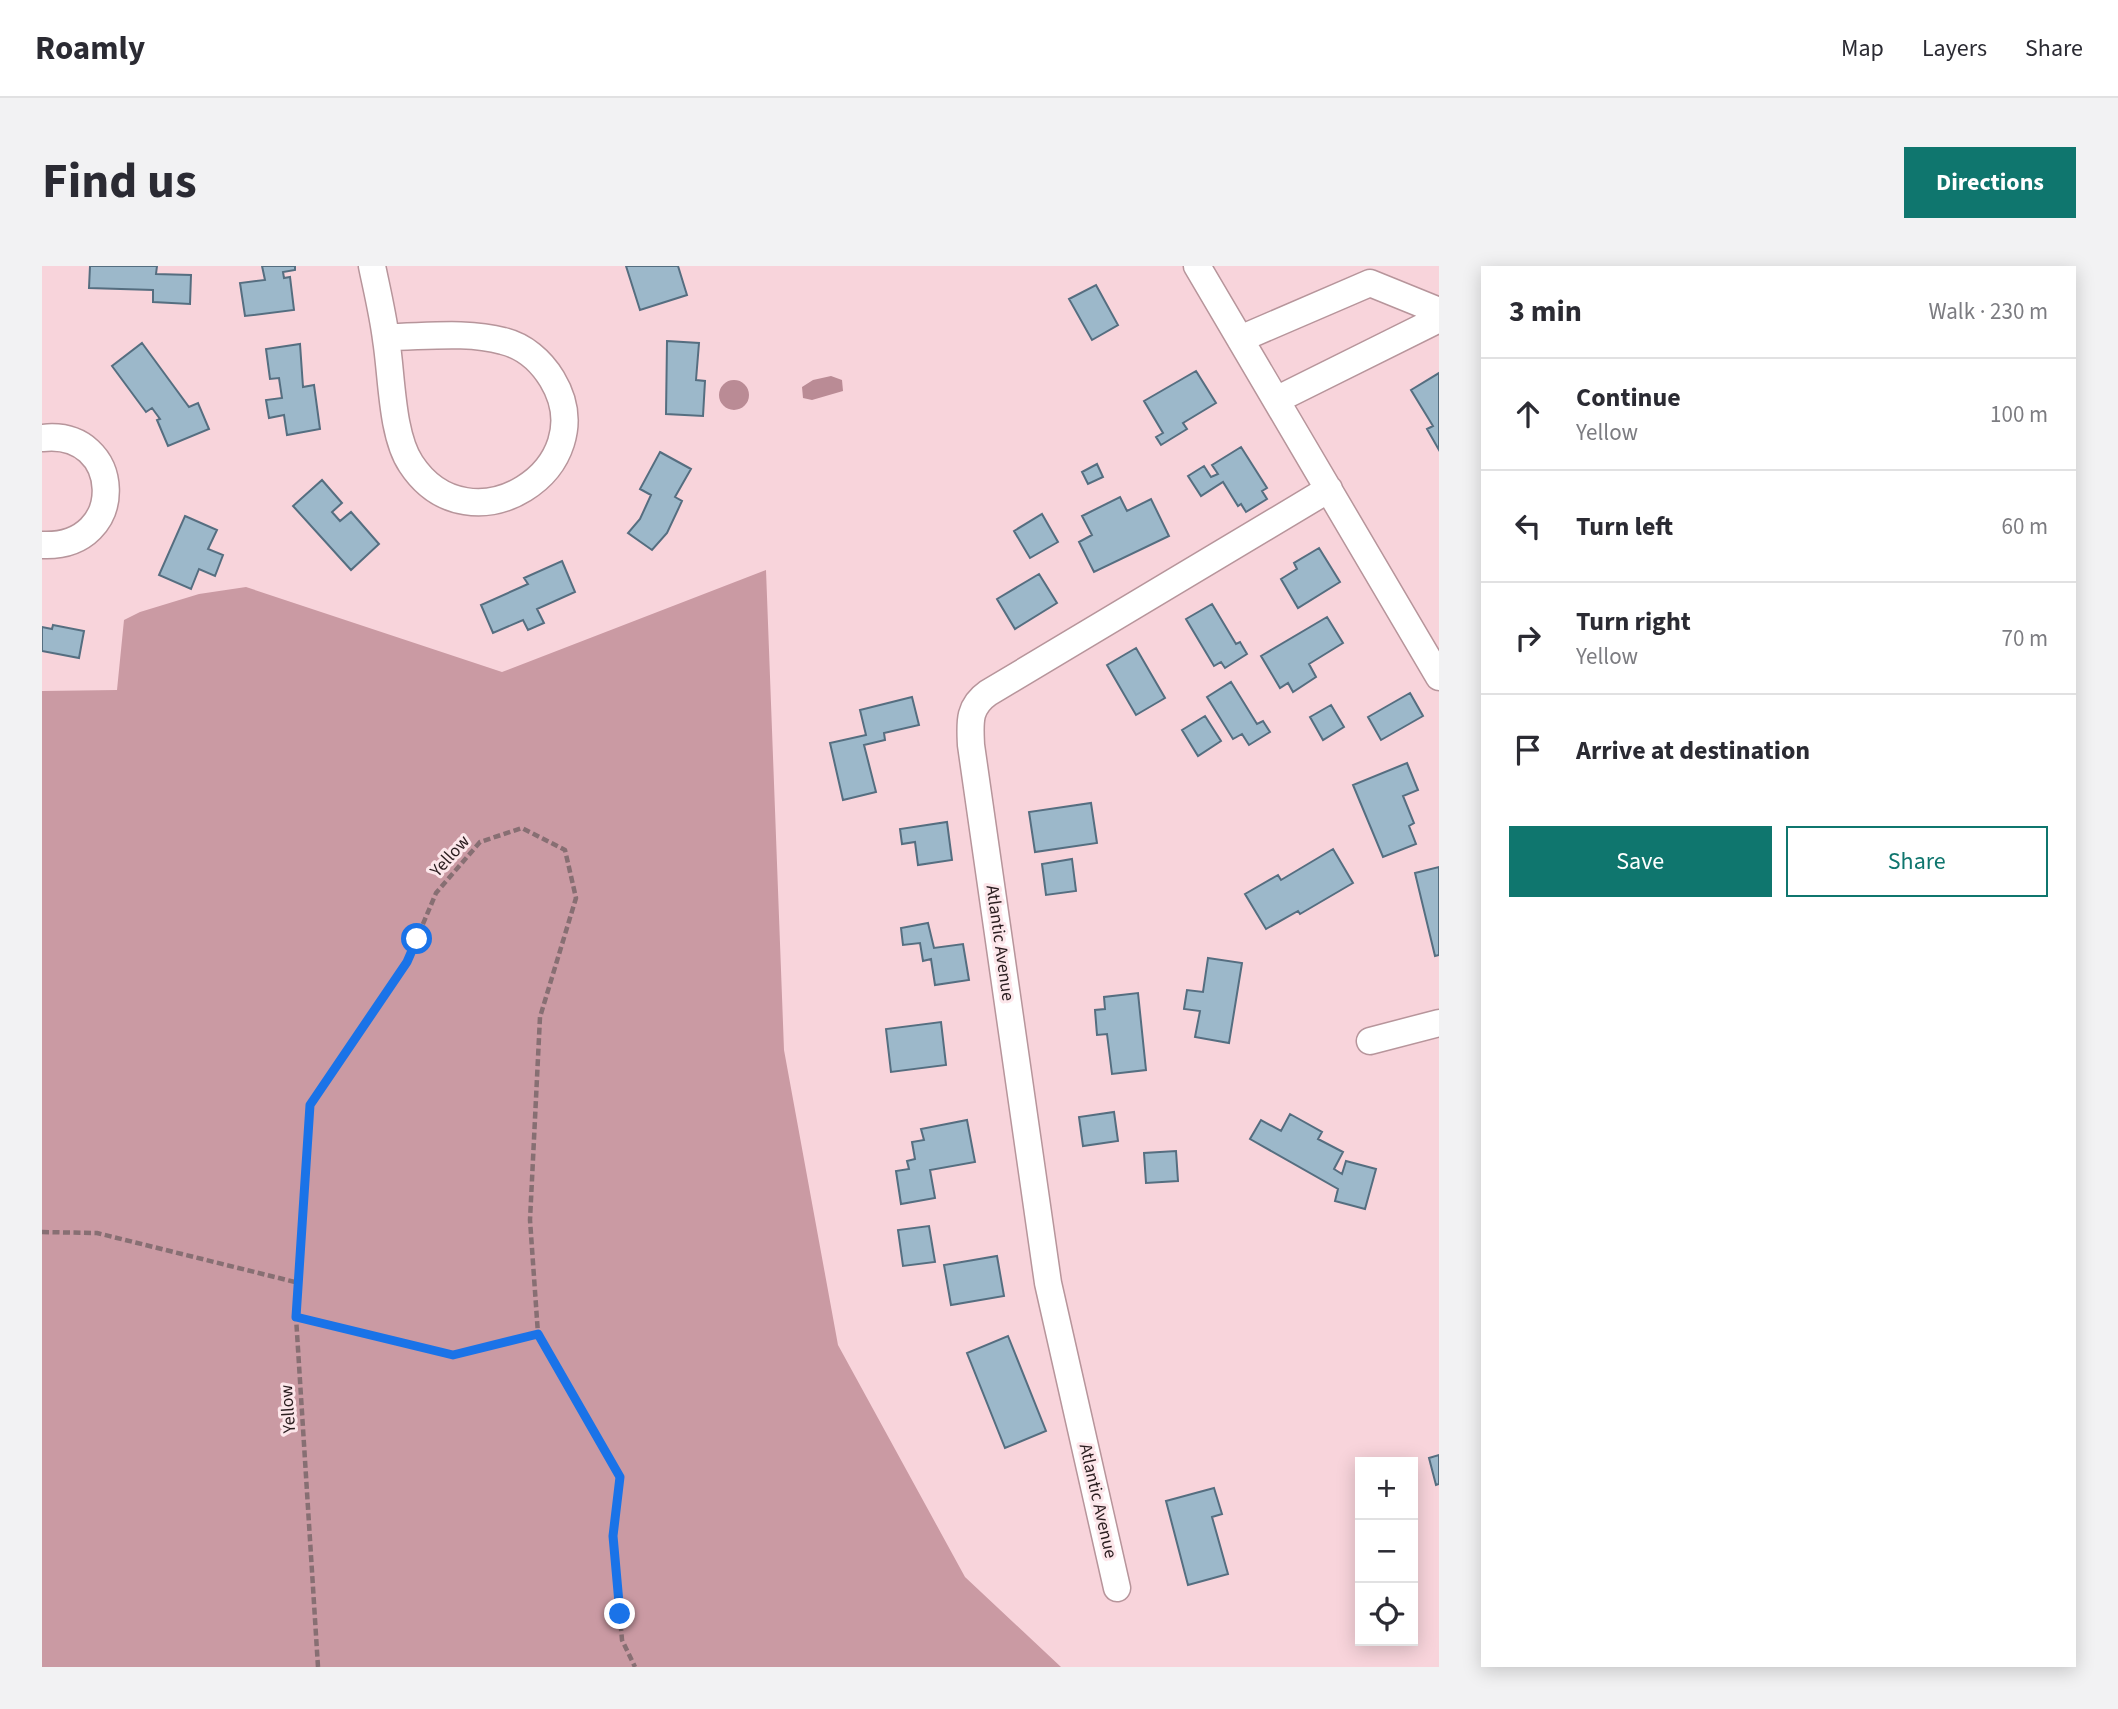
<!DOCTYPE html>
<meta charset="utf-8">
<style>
:root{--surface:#fff;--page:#f2f2f3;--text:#2b2b33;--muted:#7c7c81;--line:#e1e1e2;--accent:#0f766e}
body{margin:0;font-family:"Source Sans 3",sans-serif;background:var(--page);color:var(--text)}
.controls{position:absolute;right:21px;bottom:21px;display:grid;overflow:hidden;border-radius:0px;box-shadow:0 4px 18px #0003}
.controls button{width:63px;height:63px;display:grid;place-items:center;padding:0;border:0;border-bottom:2px solid var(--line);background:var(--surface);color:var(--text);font:35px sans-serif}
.stop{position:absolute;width:21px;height:21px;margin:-16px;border:5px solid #1a73e8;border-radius:50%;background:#fff}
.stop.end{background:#1a73e8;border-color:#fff;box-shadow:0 2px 7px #0008}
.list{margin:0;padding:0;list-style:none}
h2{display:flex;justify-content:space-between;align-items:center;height:91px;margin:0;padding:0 28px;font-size:30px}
h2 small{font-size:23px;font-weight:400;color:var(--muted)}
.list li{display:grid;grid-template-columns:46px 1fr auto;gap:21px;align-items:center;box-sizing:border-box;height:112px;padding:0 28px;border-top:2px solid var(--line)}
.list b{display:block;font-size:26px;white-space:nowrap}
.list p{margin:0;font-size:23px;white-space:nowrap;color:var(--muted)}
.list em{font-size:23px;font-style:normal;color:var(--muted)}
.actions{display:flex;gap:14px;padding:21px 28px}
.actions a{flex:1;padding:16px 0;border:2px solid var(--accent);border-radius:0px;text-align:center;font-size:24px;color:var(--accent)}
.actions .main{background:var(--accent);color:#fff}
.icon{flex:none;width:38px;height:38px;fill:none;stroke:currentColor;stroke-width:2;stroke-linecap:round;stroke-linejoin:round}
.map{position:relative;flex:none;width:1397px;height:1401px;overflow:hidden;border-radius:0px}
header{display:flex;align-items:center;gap:42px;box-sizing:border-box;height:98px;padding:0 35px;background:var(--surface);border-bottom:2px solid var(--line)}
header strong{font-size:33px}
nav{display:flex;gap:38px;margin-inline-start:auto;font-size:24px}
.intro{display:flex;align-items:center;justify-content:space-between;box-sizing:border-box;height:168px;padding:0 42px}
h1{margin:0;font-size:49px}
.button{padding:18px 32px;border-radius:0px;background:var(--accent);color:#fff;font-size:24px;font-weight:700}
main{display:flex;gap:42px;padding:0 42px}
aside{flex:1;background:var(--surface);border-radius:0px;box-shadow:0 4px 18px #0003}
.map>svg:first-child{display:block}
</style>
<header>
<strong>Roamly</strong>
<nav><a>Map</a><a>Layers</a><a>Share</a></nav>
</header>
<div class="intro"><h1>Find us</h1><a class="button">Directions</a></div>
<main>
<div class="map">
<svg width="1397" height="1401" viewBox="0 0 1397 1401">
<rect width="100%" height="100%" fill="#f8d4db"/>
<path fill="#ca9aa3" d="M724 304 742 784 796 1079 923 1311 1019 1401H0V425L75 424 82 354 98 346 157 328 204 321 460 406Z"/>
<path fill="#ba8b95" d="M789 110 800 114 801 125 770 134 761 132 760 121 771 114Z
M677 129a15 15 0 1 1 30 0a15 15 0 1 1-30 0Z"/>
<path fill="#9cb8ca" stroke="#556e80" stroke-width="2" d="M48 0H115L114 8 149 9 148 38 111 36V24L47 22Z
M220 0H253V4L241 6 242 12 248 11 252 44 203 50 198 17 223 14Z
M584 0H636L645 29 598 44Z
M1054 19 1076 59 1050 74 1027 33Z
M625 75 657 77 654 114 663 115 661 150 624 148Z
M100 77 147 141 156 137 167 163 126 180 115 154 118 153 110 142 104 146 70 100Z
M258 78 261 121 272 119 278 163 245 169 242 149 227 152 224 134 240 132 237 112 228 113 224 83Z
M1154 105 1174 137 1141 157 1145 163 1119 179 1114 171 1121 167 1102 135Z
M1397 107V184L1385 163 1391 160 1369 124Z
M1199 181 1225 222 1220 225 1225 233 1204 246 1199 238 1196 240 1181 216 1159 230 1146 210 1162 200 1169 211 1176 208 1170 199Z
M618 186 649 203 633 231 640 235 625 267 610 284 586 267 598 253 609 229 598 223Z
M1055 198 1061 211 1046 218 1040 206Z
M280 214 300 237 290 246 298 255 309 246 337 278 309 304 251 240Z
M1078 231 1085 245 1109 233 1127 270 1052 306 1037 276 1050 269 1040 250Z
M1000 248 1016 276 988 292 972 265Z
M143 250 175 264 166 283 181 289 173 310 157 303 149 323 117 309Z
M1277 282 1298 316 1256 342 1239 313 1255 303 1252 297Z
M520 295 533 326 495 343 502 357 486 364 481 354 451 367 439 339 486 318 482 312Z
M997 308 1015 337 973 363 955 333Z
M1170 338 1194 378 1198 376 1205 388 1183 402 1179 396 1172 400 1144 353Z
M1285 351 1301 377 1267 398 1274 411 1251 426 1246 417 1238 422 1219 390Z
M11 359 42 365 37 392 0 385V361L10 363Z
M1094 382 1123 432 1094 449 1065 399Z
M1189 416 1215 458 1221 455 1228 466 1207 479 1200 468 1191 473 1165 431Z
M1368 427 1381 450 1339 474 1326 451Z
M870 431 877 459 842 467 843 474 822 479 834 526 801 534 788 477 824 469 818 444Z
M1289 439 1302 461 1281 474 1268 451Z
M1163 450 1179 475 1156 490 1140 464Z
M1365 497 1376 524 1361 530 1372 557 1367 560 1374 578 1341 591 1311 519Z
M1049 537 1055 577 993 586 987 546Z
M905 556 910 594 876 599 873 576 860 578 858 563Z
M1291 583 1311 617 1258 648 1256 645 1224 663 1203 628 1236 609 1239 614Z
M1030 593 1034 625 1004 629 1000 598Z
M1397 601V689L1393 690 1373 607Z
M886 657 892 682 921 678 927 714 893 719 889 693 881 695 878 677 861 679 859 662Z
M1166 692 1200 697 1187 777 1153 771 1158 745 1142 743 1145 724 1161 726Z
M1096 727 1104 804 1070 808 1065 768 1055 769 1053 744 1063 743 1062 731Z
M899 756 904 799 849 806 844 763Z
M1072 846 1076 875 1041 880 1037 851Z
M1248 848 1280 866 1276 873 1301 886 1292 903 1300 908 1304 895 1334 903 1323 943 1293 935 1296 923 1208 873 1219 854 1239 865Z
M925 854 933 896 888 904 893 932 859 938 854 905 867 903 865 895 873 893 870 876 882 874 879 863Z
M1134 885 1136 915 1104 917 1102 887Z
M887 960 893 996 861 1000 856 964Z
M955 990 962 1030 909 1039 902 999Z
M966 1070 1004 1165 963 1182 925 1087Z
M1397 1189V1218L1394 1219 1387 1192Z
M1172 1222 1180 1248 1170 1251 1186 1308 1146 1319 1124 1235Z"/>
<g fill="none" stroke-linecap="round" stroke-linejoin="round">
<g stroke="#b7959b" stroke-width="29">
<path id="minor" d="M330 0C335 24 341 49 344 73 350 109 349 168 369 198 428 288 564 202 510 113 499 95 482 80 461 75 425 65 381 71 344 71
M1155 0 1397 411
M1198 73 1328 17 1397 45
M1234 134 1397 53
M0 172C82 162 88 283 0 279
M1328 775 1397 757
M1075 1322 1006 1017 929 479C928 457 926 441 946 427L1287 223"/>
</g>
<path stroke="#876f73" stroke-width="4.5" stroke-dasharray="7 3.5" stroke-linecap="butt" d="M0 966 55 967 257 1017
M254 1051 411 1089 496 1068
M276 1401 254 1051 268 839 365 696 394 627 438 576 480 562 523 584 534 632 498 751 488 954 496 1068 578 1211 571 1270 580 1374 593 1401"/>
<use href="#minor" stroke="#fff" stroke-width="26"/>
</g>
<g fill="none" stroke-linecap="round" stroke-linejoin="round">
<path stroke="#1a73e8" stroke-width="9" d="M375 673 365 696 268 839 254 1051 411 1089 496 1068 578 1211 571 1270 578 1348"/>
</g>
<g text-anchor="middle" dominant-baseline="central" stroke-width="6" stroke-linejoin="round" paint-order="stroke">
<g font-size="18" fill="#291c1e" stroke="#fce6ea">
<text transform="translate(408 590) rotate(-48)">Yellow</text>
<text transform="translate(958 677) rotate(82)">Atlantic Avenue</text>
<text transform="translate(246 1143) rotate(-94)">Yellow</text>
<text transform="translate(1056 1235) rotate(77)">Atlantic Avenue</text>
</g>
</g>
</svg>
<div class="controls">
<button>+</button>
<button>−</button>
<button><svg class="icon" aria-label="locate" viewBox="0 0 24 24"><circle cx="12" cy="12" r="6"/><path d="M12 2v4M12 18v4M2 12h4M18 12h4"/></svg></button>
</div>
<div class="stop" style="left:375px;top:673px"></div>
<div class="stop end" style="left:578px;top:1348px"></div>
</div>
<aside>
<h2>3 min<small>Walk · 230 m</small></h2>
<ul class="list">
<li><svg class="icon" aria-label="ahead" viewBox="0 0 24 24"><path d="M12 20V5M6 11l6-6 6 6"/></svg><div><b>Continue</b><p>Yellow</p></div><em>100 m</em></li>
<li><svg class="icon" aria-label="left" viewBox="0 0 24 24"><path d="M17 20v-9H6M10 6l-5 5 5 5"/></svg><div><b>Turn left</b></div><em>60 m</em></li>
<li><svg class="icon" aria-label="right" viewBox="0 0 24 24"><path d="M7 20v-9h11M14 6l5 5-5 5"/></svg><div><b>Turn right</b><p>Yellow</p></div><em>70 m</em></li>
<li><svg class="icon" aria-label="arrive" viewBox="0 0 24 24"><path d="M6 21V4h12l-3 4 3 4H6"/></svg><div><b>Arrive at destination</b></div></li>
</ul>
<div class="actions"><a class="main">Save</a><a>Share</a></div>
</aside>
</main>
